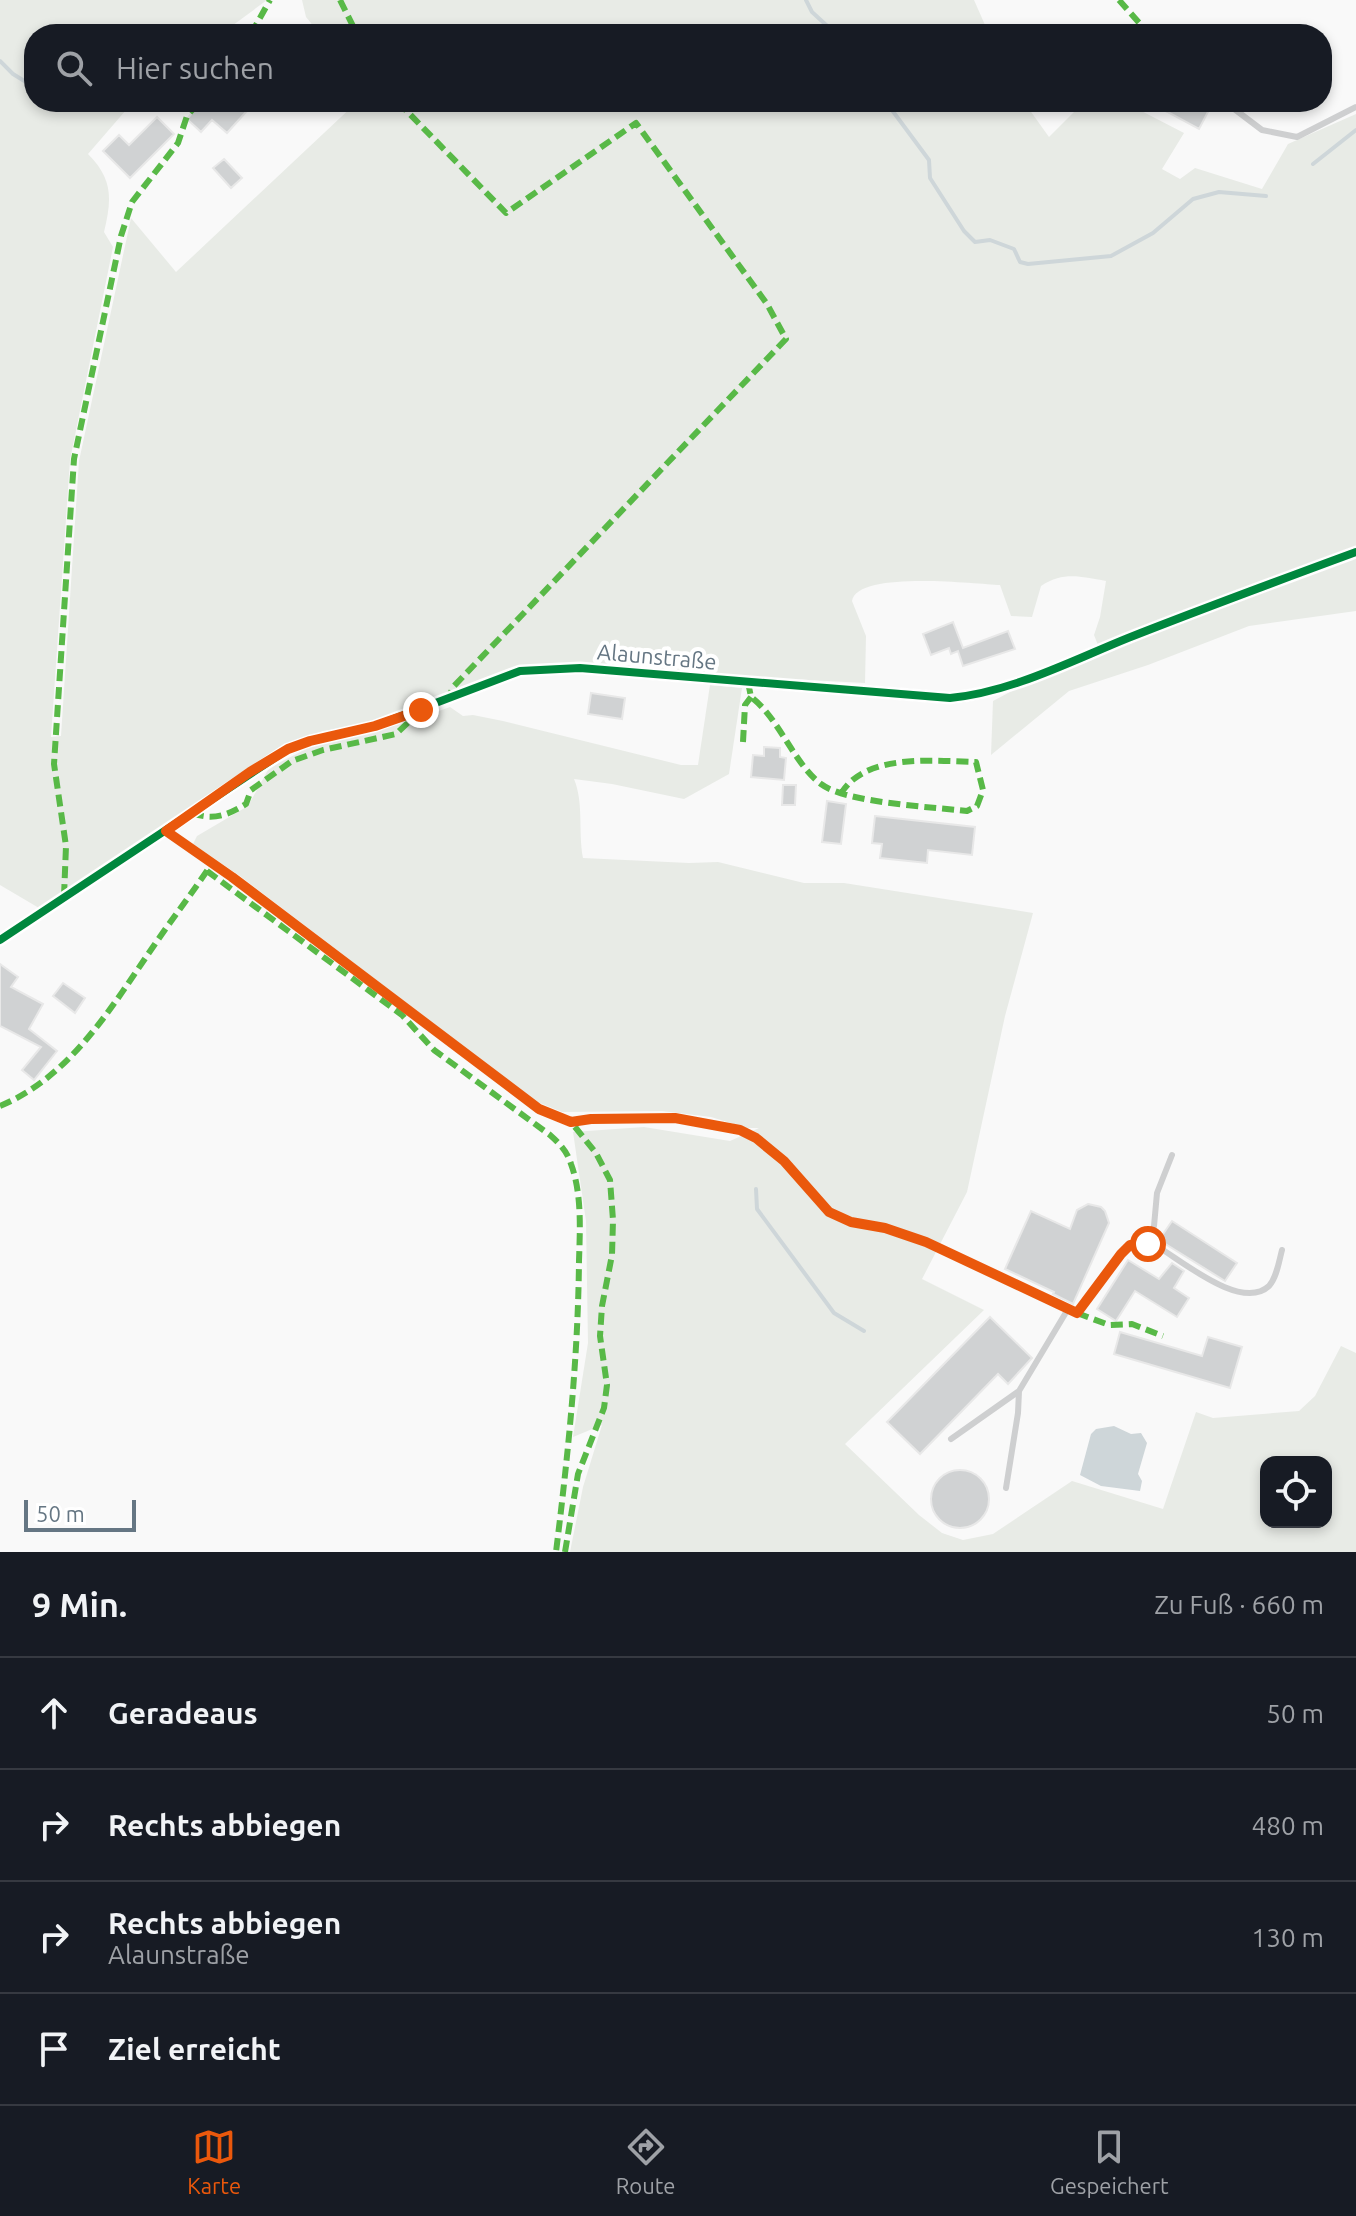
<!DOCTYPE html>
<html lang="de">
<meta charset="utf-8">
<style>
:root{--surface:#171b24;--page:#20242c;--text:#f1f3f6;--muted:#9ea1a6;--line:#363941;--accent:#ea580c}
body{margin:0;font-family:Ubuntu,sans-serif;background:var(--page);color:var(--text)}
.controls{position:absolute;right:24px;bottom:24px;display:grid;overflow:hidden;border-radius:16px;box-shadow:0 4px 12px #0003}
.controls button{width:72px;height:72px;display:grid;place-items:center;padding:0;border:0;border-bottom:2px solid var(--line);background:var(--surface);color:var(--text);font:40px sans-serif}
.scale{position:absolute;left:24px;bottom:20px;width:112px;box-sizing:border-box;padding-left:8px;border:4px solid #657683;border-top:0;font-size:22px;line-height:28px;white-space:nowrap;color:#657683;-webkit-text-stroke:6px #fff;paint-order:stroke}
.stop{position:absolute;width:24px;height:24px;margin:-18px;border:6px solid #ea580c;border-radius:50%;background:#fff}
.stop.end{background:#ea580c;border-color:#fff;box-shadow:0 2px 8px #0008}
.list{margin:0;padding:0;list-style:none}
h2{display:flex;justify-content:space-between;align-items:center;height:104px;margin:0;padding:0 32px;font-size:34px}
h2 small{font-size:26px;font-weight:400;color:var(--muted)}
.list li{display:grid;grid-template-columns:52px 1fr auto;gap:24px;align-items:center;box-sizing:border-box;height:112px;padding:0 32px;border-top:2px solid var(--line)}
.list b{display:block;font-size:30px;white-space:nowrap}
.list p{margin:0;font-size:26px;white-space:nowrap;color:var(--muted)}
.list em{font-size:26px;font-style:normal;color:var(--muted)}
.icon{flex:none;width:44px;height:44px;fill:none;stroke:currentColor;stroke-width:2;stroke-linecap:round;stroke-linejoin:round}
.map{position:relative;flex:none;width:1356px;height:1552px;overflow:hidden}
.search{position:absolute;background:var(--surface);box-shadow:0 4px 12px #0003;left:24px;right:24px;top:24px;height:88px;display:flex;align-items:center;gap:20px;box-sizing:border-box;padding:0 28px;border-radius:32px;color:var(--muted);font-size:30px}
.sheet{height:552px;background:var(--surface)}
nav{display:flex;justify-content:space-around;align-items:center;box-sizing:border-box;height:112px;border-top:2px solid var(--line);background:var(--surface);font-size:22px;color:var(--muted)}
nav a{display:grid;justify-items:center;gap:4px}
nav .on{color:var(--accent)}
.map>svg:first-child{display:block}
</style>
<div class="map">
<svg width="1356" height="1552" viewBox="0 0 1356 1552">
<rect width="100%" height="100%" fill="#f9f9f9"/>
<path fill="#e8ebe6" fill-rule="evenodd" d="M0 0H267L221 34H34V102H133L88 154C113 179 112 199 104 232L113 247 70 460 51 737 61 736 79 461 131 218 176 272 357 102H1024L1049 137 1084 102H1124L1184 133 1162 169 1180 179 1195 168 1262 189 1288 144 1356 114V611L1249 626 1148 665 1069 691 991 755 993 701 1098 645 1094 635 1100 617 1106 581C1080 577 1065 571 1041 586L1032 617 1011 616 1000 585C975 584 857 570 852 601L866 636 865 683 697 674 549 663 521 668 418 707 358 725 323 731 284 745 39 908 0 885Z
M302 0H974L989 34H320L306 17Z
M710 685 742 688 729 774 684 799 612 784 574 779C584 803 578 831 583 858L689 863 718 862 804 883H844L1033 913 1005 1016 967 1192 922 1279 984 1310 845 1444 919 1515 942 1533 963 1540 993 1534 1072 1481 1163 1509 1196 1412 1213 1418 1299 1411 1315 1396 1341 1346 1356 1353V1552H570L583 1487 602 1425 573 1437 588 1343 586 1221 573 1132 644 1127 730 1141 759 1128H747L711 1117 662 1111 562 1112 535 1101 240 876 193 844 197 836 248 806 269 768 308 748 405 723 450 707 463 716 473 715 503 721 681 765H698ZM1266 1462H1326V1522H1266Z"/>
<path fill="#ced6d9" d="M1114 1426 1131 1434 1141 1433 1147 1443 1138 1474 1142 1481 1140 1491 1101 1486 1080 1475 1091 1434 1096 1429Z"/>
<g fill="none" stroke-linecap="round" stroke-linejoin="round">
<path stroke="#ced6d9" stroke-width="4" d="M806 0 812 12 836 34
M0 61 13 74 34 87
M81 102 100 107
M886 102 929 160 930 178 964 231 975 242 990 240 1014 249 1020 262 1028 264 1111 256 1153 233 1193 199 1219 192 1266 196
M1313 164 1356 130
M756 1189 757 1209 834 1313 864 1331"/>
</g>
<path fill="#d0d2d3" stroke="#e8e8e8" stroke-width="2" d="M180 102H255L227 133 212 120 201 132 187 119 192 113Z
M1149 102H1195L1209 110 1199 129Z
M157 117 174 134 130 178 103 151 119 135 129 145Z
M224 159 242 178 231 188 213 168Z
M953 622 963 648 1008 631 1015 649 963 666 958 651 951 654 949 648 931 655 923 634Z
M591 693 625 698 622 719 588 714Z
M764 747 780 748V757L786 758 784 780 751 777 753 755 764 756Z
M783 785H796L795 805H782Z
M827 801 846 804 841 844 822 842Z
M875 816 975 827 972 855 928 850 927 863 880 858 882 844 872 843Z
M0 964 18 977 11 987 43 1004 29 1029 57 1051 34 1080 22 1070 41 1047 0 1026Z
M63 983 85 998 75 1013 53 996Z
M1088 1204 1101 1207 1105 1211 1109 1223 1073 1304 1053 1294 1054 1292 1005 1269 1031 1211 1070 1229 1077 1210Z
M1172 1221 1237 1263 1225 1281 1159 1240Z
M1128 1260 1159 1279 1172 1263 1184 1271 1174 1288 1189 1298 1177 1317 1135 1291 1116 1321 1097 1309Z
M990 1317 1032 1358 1008 1384 998 1374 920 1454 887 1422Z
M1120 1332 1202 1356 1208 1337 1242 1347 1230 1388 1114 1354Z
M931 1499a29 29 0 1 1 58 0a29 29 0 1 1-58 0Z"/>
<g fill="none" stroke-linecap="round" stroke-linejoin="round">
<path stroke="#cecfd0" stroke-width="6" d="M1229 105 1262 130 1297 137 1356 107
M166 831 232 877 539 1109 571 1122 591 1119 675 1118 740 1130 756 1138 784 1161 829 1212 851 1222 885 1228 926 1242 1077 1313C1089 1297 1114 1256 1129 1246 1138 1241 1146 1243 1155 1245 1180 1259 1241 1312 1269 1286 1277 1277 1279 1261 1282 1250
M1148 1244 1154 1226 1157 1193 1172 1155
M951 1439 1019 1391 1068 1309
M1006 1488 1018 1413 1019 1391"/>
<path stroke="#cecfd0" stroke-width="12" d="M0 940 288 749 310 741 375 726 520 671 580 668 950 698C1012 692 1071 661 1128 638 1204 608 1280 580 1356 552"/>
<path stroke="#58b947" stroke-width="6" stroke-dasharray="12 6" stroke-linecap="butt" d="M340 0 357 34
M1119 0 1149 34
M251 34 270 0
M398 102 506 213 636 123 767 304 786 339 454 686 448 698
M1226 102 1229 105
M748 682 751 697C779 718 794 764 821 784 846 803 933 807 967 811L977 806 983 790 976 762C935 761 867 753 842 792
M743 742 745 705 751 697
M192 813C213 821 228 815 246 804L251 790 292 761 323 750 396 734 415 716
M207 871 402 1015 434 1050 550 1135C560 1144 567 1151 571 1164 582 1194 580 1229 579 1261 578 1359 568 1455 556 1552
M64 896 66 846 54 764 74 459 121 236 132 202 178 143 187 116 199 102
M0 1106C72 1076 112 1006 155 944 174 916 194 891 212 863
M1077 1313 1109 1325 1132 1324 1163 1336
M565 1552 578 1474 604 1408 607 1385 600 1336 602 1306 612 1255 613 1220 610 1180 596 1153 571 1122"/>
<g stroke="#fff" stroke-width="13">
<path id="cycleway" d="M0 940 288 749 310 741 375 726 520 671 580 668 950 698C1012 692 1071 661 1128 638 1204 608 1280 580 1356 552"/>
</g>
<use href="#cycleway" stroke="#00873e" stroke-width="8"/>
</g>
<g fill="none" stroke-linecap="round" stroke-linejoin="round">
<path stroke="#ea580c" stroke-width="10" d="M421 710 375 726 310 741 288 749 250 772 166 831 232 877 539 1109 571 1122 591 1119 675 1118 740 1130 756 1138 784 1161 829 1212 851 1222 885 1228 926 1242 1077 1313 1121 1254 1130 1245 1148 1244"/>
</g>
<g text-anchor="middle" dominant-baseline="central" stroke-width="8" stroke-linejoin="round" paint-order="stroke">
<g font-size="22" fill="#657683" stroke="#fff">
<text transform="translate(657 656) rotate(5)">Alaunstraße</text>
</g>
</g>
</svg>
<div class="controls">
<button><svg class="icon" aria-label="locate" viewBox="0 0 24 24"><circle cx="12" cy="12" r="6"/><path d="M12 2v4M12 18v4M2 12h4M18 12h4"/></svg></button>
</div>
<div class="scale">50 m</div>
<div class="stop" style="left:1148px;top:1244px"></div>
<div class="stop end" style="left:421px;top:710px"></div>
<div class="search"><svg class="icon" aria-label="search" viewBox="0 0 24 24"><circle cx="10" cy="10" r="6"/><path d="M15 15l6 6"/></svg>Hier suchen</div>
</div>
<section class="sheet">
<h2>9 Min.<small>Zu Fuß · 660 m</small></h2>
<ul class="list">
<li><svg class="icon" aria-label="ahead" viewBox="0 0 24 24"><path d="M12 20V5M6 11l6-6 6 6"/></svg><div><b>Geradeaus</b></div><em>50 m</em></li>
<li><svg class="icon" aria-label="right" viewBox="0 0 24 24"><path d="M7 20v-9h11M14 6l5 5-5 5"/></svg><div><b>Rechts abbiegen</b></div><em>480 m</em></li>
<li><svg class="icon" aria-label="right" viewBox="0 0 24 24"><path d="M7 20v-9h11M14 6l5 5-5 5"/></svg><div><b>Rechts abbiegen</b><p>Alaunstraße</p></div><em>130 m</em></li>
<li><svg class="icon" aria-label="arrive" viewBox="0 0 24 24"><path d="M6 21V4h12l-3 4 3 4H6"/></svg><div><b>Ziel erreicht</b></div></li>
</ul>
</section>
<nav>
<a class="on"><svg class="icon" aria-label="map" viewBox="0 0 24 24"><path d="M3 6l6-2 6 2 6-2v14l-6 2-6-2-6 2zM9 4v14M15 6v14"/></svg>Karte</a>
<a><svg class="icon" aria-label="directions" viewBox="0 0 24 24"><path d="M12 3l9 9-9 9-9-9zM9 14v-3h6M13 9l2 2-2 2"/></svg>Route</a>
<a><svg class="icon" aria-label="saved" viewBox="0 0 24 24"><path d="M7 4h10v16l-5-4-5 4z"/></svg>Gespeichert</a>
</nav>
